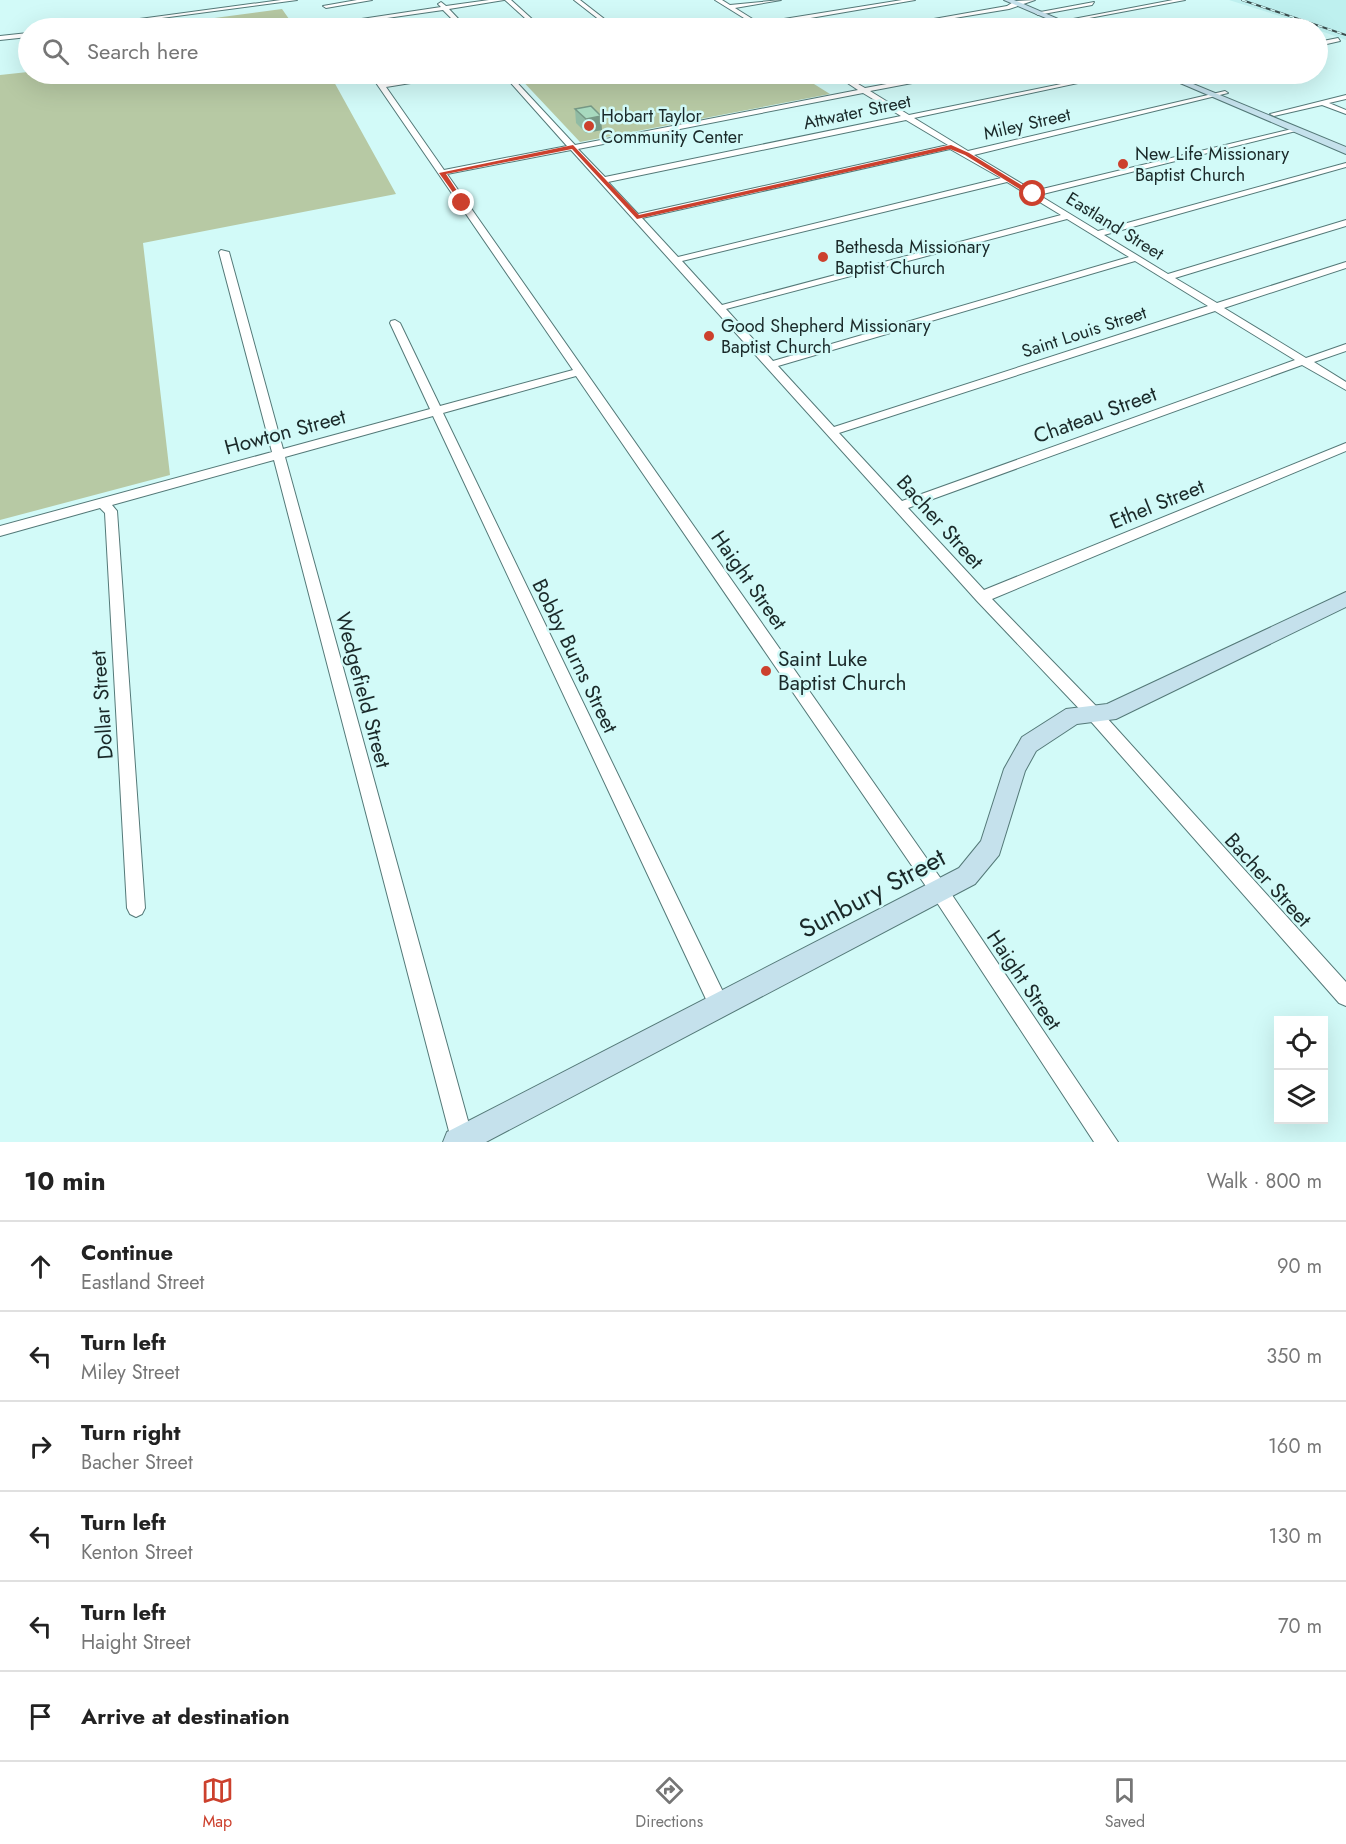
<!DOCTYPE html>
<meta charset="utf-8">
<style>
:root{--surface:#fff;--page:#f6f6f6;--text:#222;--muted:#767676;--line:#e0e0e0;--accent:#cc402d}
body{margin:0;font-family:Jost,sans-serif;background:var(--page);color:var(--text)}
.controls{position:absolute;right:18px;bottom:18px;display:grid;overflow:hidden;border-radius:0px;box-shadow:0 6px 24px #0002}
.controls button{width:54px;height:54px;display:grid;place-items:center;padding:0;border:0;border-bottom:2px solid var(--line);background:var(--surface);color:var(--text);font:30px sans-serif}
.stop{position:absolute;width:18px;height:18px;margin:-14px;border:4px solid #cc402d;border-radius:50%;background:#fff}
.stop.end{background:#cc402d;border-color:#fff;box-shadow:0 2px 6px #0008}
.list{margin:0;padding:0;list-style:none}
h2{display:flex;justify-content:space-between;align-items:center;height:78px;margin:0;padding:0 24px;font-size:26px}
h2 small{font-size:20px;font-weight:400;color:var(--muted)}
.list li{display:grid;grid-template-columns:39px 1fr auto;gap:18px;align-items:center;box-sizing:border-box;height:90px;padding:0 24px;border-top:2px solid var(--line)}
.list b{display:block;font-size:22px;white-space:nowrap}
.list p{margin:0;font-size:20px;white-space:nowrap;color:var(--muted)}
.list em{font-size:20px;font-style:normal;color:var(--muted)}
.icon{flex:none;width:33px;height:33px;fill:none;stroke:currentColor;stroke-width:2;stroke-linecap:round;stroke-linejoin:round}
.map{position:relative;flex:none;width:1346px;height:1142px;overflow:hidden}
.search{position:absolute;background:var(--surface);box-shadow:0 6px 24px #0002;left:18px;right:18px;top:18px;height:66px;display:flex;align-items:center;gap:15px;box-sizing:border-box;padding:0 21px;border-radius:33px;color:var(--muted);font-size:22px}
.sheet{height:618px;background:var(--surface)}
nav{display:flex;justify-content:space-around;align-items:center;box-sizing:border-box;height:84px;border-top:2px solid var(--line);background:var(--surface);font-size:16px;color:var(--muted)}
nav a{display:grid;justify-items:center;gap:3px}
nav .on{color:var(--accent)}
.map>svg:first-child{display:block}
</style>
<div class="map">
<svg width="1346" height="1142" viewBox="0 0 1346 1142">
<rect width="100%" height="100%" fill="#d2faf8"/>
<path fill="#bef0ef" d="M1229 0H1346V40L1318 30V28Z"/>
<path fill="#b7c9a4" d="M282 9 294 26 279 28H139Z
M28 72V74H296L301 84 333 80 396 194 143 243 170 475 0 520V75Z
M516 74H798L830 94 580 142Z"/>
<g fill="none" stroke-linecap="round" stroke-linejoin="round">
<g stroke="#547978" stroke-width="2">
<path id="street" d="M281 0H297L86 28H73Z
M357 0H372L326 8 323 6Z
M489 0H504L449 9 467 28H443L458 25 443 10 338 25 335 23 441 7 438 4 441 2 446 6Z
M505 0H511L542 28H536Z
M574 0H580L616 28H610Z
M715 0H722L730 5 781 0 735 8 759 23 902 0H915L764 26 766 28H760Z
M1035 0 1009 9 894 28H883L1007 6 1015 1Z
M1173 0H1185L1036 28H1026Z
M1094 2 1092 5 1038 15 1035 13Z
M1208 19 1210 22 1178 28H1168Z
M28 33V37L0 40V36Z
M1338 38 1340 41 1318 46V42Z
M370 74H376L383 84 457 74 454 76 386 87 444 170 567 146 503 74H509L575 145 858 90 834 74H841L865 88 941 74H952L949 76 870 91 909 115 1110 74H1120L914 118 968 151 1225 91 1228 93 974 155 1034 191 1296 128 1300 130 1039 195 1098 231 1346 163V167L1104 235 1168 274 1346 220V226L1175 278 1217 303 1346 262V268L1224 308 1306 358 1346 344V351L1314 362 1346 382V390L1302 365 908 508 984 590 1346 443V451L992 599 1097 707 1346 982V1006L1339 1003 1087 717 977 601 571 150 447 174 946 886 1118 1142H1094L934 898 576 376 443 413 726 998 729 1005 726 1012 719 1015 712 1012 433 416 285 457 473 1139 471 1142H453L451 1139 274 460 112 505 117 511 145 908 142 914 136 917 130 914 127 908 105 513 100 508 0 536V526L272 452 219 252 221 250 229 252 283 449 430 409 390 323 391 321 395 320 400 323 440 406 573 370ZM863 93 901 116 605 177 578 149ZM906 120 948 145 638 214 608 182ZM950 149 1001 178 678 257 642 218ZM1007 182 1061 215 722 305 682 261ZM1067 219 1129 257 773 361 726 309ZM1135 261 1208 306 834 427 778 366ZM1215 311 1295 360 902 501 839 433Z
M1346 95V99L1329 103 1346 110V114L1322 105 1274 116 1270 114Z"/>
</g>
<g stroke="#547978" stroke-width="2">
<path id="secondary" d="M1004 0H1014L1079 28H1069Z
M1159 74H1169L1346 147V154Z
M1346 592V607L1116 719 1077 724 1036 751 1025 771 999 855 975 884 486 1142H443L447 1132 959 868 981 841 1004 769 1022 737 1066 709 1107 704Z"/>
</g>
<use href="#street" fill="#fff" fill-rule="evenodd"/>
<use href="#secondary" fill="#c5e1ec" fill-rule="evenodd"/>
<g stroke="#3b4e4e" stroke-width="2">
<path id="rail" d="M1242 0 1346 35"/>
</g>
<use href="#rail" stroke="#d2faf8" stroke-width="1.5" stroke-dasharray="5" stroke-linecap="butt"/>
</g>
<path fill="#90bba4" d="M575 109 602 130 586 133 576 123Z"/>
<path fill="#769986" d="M601 116 602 130 586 133V119Z"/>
<path fill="#a8dabf" stroke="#769986" stroke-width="1.5" d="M591 106 601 116 586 119 575 109Z"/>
<path fill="#cc402d" d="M573 145 639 215 951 145 969 153 1036 194 1031 196 965 155 950 149 637 219 572 149 446 174 465 203 462 205 439 173Z"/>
<g fill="#cc402d" stroke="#d2faf8" stroke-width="2">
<circle cx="589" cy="126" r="6"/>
<circle cx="1123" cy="164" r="6"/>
<circle cx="823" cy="257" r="6"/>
<circle cx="709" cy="336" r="6"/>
<circle cx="766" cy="671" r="6"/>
</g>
<g text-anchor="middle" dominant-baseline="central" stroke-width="5" stroke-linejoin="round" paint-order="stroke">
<g font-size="18" fill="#1a2929" stroke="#d2faf8">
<text transform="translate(857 112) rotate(-12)">Attwater Street</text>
<text transform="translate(1027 124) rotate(-13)">Miley Street</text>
<text transform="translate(1115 226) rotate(32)">Eastland Street</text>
<text transform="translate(1084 332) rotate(-18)">Saint Louis Street</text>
</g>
<g font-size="18" fill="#1a2929" stroke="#d2faf8" text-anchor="start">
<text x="601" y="116">Hobart Taylor<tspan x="601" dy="21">Community Center</tspan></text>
<text x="1135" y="154">New Life Missionary<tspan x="1135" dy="21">Baptist Church</tspan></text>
<text x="835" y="247">Bethesda Missionary<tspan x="835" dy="21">Baptist Church</tspan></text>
<text x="721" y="326">Good Shepherd Missionary<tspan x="721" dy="21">Baptist Church</tspan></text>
</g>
<g font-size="21" fill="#1a2929" stroke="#d2faf8">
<text transform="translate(1095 415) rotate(-20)">Chateau Street</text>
<text transform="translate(285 432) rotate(-15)">Howton Street</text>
<text transform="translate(1157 504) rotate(-22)">Ethel Street</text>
<text transform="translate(940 522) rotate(48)">Bacher Street</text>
<text transform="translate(749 580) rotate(55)">Haight Street</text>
<text transform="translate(575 656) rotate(64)">Bobby Burns Street</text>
<text transform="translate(363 690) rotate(75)">Wedgefield Street</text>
<text transform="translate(102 705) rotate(-94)">Dollar Street</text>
<text transform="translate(1268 880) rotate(48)">Bacher Street</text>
<text transform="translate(1024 980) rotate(56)">Haight Street</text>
</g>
<g font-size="21" fill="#1a2929" stroke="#d2faf8" text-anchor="start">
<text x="778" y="659">Saint Luke<tspan x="778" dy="24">Baptist Church</tspan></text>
</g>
<g font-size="26" fill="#1a2929" stroke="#d2faf8">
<text transform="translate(872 893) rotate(-28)">Sunbury Street</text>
</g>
</g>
</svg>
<div class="controls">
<button><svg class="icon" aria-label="locate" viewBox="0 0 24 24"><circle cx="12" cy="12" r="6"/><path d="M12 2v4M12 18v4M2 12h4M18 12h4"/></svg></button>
<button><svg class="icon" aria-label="layers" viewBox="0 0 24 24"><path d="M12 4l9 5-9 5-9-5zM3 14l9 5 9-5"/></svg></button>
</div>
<div class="stop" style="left:1033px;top:194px"></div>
<div class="stop end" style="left:462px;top:203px"></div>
<div class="search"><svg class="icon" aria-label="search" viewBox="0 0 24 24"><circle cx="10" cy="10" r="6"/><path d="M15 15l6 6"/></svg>Search here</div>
</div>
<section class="sheet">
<h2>10 min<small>Walk · 800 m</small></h2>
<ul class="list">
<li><svg class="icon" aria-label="ahead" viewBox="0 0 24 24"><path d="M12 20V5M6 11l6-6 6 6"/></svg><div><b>Continue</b><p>Eastland Street</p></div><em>90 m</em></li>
<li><svg class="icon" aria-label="left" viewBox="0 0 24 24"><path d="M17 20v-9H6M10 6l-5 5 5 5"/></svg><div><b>Turn left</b><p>Miley Street</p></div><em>350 m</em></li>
<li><svg class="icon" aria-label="right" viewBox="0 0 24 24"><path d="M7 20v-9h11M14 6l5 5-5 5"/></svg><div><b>Turn right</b><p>Bacher Street</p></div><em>160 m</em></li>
<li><svg class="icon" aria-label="left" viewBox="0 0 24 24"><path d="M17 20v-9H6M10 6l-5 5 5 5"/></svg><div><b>Turn left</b><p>Kenton Street</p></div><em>130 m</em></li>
<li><svg class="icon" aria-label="left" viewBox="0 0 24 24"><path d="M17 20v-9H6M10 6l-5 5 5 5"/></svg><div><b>Turn left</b><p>Haight Street</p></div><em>70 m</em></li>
<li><svg class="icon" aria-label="arrive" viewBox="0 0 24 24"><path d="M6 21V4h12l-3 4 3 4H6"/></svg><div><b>Arrive at destination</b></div></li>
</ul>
</section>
<nav>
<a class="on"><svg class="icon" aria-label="map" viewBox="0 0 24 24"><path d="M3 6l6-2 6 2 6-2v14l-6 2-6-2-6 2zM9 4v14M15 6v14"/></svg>Map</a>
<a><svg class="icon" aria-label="directions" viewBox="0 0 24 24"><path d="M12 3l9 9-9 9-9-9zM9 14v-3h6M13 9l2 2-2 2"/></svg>Directions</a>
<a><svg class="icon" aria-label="saved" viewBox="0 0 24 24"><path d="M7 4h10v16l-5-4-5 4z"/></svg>Saved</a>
</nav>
